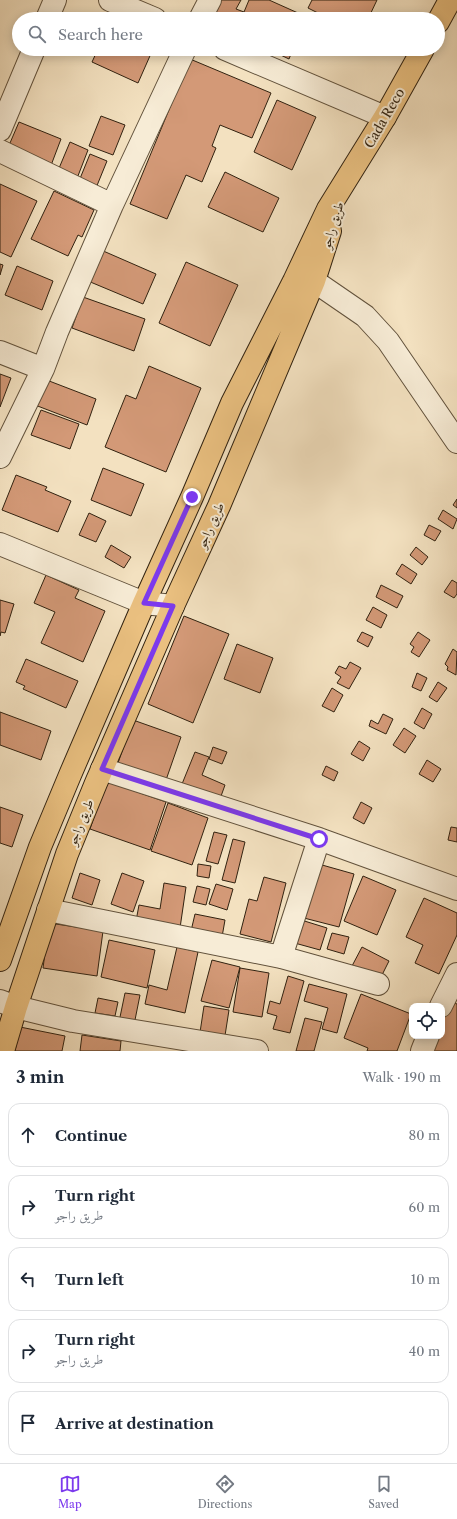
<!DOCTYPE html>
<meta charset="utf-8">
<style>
:root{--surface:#fff;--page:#f2f2f3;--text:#1f2937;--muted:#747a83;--line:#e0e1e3;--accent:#7c3aed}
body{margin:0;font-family:"Libre Caslon Text",Amiri,serif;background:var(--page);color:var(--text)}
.controls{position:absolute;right:12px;bottom:12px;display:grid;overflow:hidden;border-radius:8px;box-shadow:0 2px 10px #0003}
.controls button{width:36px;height:36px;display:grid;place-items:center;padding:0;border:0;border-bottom:1px solid var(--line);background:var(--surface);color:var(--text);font:20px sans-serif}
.stop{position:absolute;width:12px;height:12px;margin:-9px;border:3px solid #7c3aed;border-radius:50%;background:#fff}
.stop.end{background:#7c3aed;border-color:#fff;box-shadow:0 1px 4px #0008}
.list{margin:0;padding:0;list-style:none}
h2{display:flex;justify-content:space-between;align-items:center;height:52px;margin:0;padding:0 16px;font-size:17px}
h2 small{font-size:13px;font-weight:400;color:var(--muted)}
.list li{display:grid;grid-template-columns:26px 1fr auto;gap:12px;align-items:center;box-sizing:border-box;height:64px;margin:0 8px 8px;padding:0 8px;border:1px solid var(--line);border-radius:12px}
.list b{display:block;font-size:15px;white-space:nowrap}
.list p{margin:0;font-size:13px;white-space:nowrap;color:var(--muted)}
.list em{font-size:13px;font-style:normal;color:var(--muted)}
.icon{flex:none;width:22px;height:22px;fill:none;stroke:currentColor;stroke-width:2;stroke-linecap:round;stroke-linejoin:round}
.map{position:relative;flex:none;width:457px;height:1051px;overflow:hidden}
.search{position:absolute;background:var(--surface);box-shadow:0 2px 10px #0003;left:12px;right:12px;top:12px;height:44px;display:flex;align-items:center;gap:10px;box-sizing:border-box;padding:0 14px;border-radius:22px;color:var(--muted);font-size:15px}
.sheet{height:412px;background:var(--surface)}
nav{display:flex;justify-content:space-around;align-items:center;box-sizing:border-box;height:56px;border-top:1px solid var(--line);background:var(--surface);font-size:11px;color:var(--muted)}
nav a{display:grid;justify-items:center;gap:2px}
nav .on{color:var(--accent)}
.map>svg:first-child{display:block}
</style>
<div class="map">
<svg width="457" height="1051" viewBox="0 0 457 1051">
<rect width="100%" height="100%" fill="#f3e1c0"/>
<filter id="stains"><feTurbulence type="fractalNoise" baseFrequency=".005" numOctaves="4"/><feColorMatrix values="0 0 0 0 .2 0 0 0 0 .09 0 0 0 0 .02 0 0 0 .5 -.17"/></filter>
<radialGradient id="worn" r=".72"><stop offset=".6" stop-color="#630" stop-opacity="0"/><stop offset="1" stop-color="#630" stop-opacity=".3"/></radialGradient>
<path fill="#d39977" stroke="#312210" d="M215 0H241L236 9 244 12 249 0H269L307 17 306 19H207Z
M312 0H377L368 19H330L308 8Z
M98 49H153L138 83 92 62Z
M268 49H293L289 59Z
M190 59 271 93 252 138 220 125 212 146 216 148 202 182 186 175 167 219 130 204Z
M277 100 316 117 292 170 254 152Z
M101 116 125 125 113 155 89 146Z
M19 122 61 139 50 168 7 150Z
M70 142 88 150 76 181 57 173Z
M90 154 107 161 96 188 79 181Z
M225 172 279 198 263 232 208 207Z
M0 184 37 201 11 257 0 252Z
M54 191 94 210 82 237 78 235 68 256 31 239Z
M101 250 156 274 143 304 88 281Z
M186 262 238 285 210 346 159 323Z
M0 264 3 265 0 275Z
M17 266 53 281 42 310 5 295Z
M83 297 145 319 134 351 72 328Z
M149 366 201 388 166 472 105 447 126 395 136 399Z
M0 374 11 378 0 407Z
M44 379 96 399 87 425 35 405Z
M41 410 79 424 70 449 31 435Z
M103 468 144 484 131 516 91 500Z
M16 475 47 487 45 490 71 501 58 532 2 510Z
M457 499V508L453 505Z
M443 510 457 519 453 529 438 519Z
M89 513 106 521 96 542 79 535Z
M429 525 441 531 435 541 424 535Z
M111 545 131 557 124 568 105 557Z
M416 547 428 557 422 565 410 555Z
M402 564 417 574 411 584 396 574Z
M46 575 79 590 75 598 105 611 83 662 41 643 55 612 34 603Z
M452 580 457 583V594L454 598 444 592Z
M381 585 403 596 397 608 376 597Z
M0 600 14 604 5 633 1 632 0 636Z
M373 607 387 615 381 628 366 620Z
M184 616 229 634 193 723 148 704Z
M362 632 373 637 368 647 357 641Z
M418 632 430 640 419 657 411 652 414 647 410 644Z
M237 644 273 658 260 693 224 679Z
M453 649 457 652 456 675 447 670 448 667 445 664Z
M26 659 78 681 66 708 23 689 25 686 16 682Z
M350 662 361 668 349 689 337 683 341 677 335 673 339 666 346 669Z
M417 673 427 678 421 691 412 687Z
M438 682 447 688 437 702 429 697Z
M332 688 343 695 334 712 322 706Z
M422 708 432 714 424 729 414 723Z
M0 712 51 731 41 760 0 745Z
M383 714 393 719 386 734 369 726 371 720 378 724Z
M133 720 181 737 166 780 118 763Z
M404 728 416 736 405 753 393 745Z
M359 741 370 748 363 761 351 754Z
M213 747 227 752 222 764 209 759Z
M195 752 209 757 202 775 225 785 220 799 182 784Z
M427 760 441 769 433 782 419 774Z
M326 766 338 772 334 781 322 775Z
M106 781 166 802 150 850 90 829Z
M361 802 372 808 364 824 353 818Z
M168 803 208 818 192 865 151 851Z
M0 807 23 815 12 847 0 843Z
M451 827 457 828V842L448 840Z
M214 832 227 835 218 864 206 861Z
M233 839 245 842 235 883 222 880Z
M315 863 354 874 339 927 300 917Z
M198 864 211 866 209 878 197 876Z
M80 873 100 880 92 905 72 898Z
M122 873 144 881 133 912 111 904Z
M363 876 396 890 377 935 344 921Z
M264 877 286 883 271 942 240 934 249 899 257 901Z
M164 883 186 887 180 928 136 921 139 905 160 909Z
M216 884 233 889 227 910 209 904Z
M197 886 210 889 206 905 193 902Z
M424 898 457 913V935L439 974 415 963 423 945 406 937Z
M195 914 225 920 222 937 191 931Z
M298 919 327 928 320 950 291 942Z
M49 923 103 931 97 976 43 968Z
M332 933 349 937 344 954 327 949Z
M109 940 155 950 147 988 101 977Z
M177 947 198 952 185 1013 145 1004 149 985 167 990Z
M362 947 389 961 379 981 352 966Z
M212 960 240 967 229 1008 201 1001Z
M240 968 269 973 262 1017 233 1012Z
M288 976 304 981 290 1033 273 1029 277 1016 267 1013 270 1001 280 1004Z
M309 984 347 994 337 1033 322 1029 328 1008 304 1001Z
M125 993 140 995 134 1025 119 1022Z
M361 994 411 1014 397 1051H367L368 1048 344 1038Z
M98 998 118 1002 115 1016 95 1013Z
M447 1000 457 1004V1051H425L431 1036H442V1010Z
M204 1006 229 1010 224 1042 199 1039Z
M305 1018 322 1022 314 1051H296Z
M20 1027 65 1036 62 1051H15Z
M82 1035 121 1041 120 1051H80Z"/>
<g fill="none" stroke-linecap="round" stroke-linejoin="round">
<g stroke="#62523c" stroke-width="24">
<path id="minor" d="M110 0 155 19
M47 19 55 0
M200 19 210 0
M225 49 385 117
M0 130 34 49
M0 151 112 205
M314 281 365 316 388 341 457 442
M0 352 43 369
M0 457 43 369 57 332 112 205 185 49
M0 544 144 603 173 606
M102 769 319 839 457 889
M48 910 281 957 378 984
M281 957 319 839
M0 1001 16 1007 73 1021 257 1051
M441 1006 457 974
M422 1051 428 1036"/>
</g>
<g stroke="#312210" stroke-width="24">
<path id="major" d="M438 22 450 0
M0 960 40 847 70 775 144 603 192 497 232 403 294 281 328 209 385 117 423 49
M3 1051 16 1007 67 854 96 783 173 606 219 506 314 281 330 231"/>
</g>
<use href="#minor" stroke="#f7ecd6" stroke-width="22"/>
<use href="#major" stroke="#eac080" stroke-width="22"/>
</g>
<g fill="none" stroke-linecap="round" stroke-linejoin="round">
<path stroke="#7c3aed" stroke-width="5" d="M192 497 144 603 173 606 102 769 319 839"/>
</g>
<g text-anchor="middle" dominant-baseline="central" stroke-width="4" stroke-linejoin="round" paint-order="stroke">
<g font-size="13" fill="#312210" stroke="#f7ecd6">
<text transform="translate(384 118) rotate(-60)">Cada Reco</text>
<text transform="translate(332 225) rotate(-73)">طريق راجو</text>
<text transform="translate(210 525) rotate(-66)">طريق راجو</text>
<text transform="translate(80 822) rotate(-68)">طريق راجو</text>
</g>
</g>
<rect width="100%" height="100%" filter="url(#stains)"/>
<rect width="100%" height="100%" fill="url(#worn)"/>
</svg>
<div class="controls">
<button><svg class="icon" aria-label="locate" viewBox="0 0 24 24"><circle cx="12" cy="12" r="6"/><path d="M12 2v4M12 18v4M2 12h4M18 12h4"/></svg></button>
</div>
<div class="stop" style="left:319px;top:839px"></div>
<div class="stop end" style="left:192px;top:497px"></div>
<div class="search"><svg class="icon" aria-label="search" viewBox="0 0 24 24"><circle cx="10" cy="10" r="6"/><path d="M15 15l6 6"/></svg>Search here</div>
</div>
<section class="sheet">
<h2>3 min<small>Walk · 190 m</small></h2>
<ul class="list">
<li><svg class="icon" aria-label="ahead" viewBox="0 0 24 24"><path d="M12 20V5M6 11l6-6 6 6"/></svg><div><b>Continue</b></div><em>80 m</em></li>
<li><svg class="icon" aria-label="right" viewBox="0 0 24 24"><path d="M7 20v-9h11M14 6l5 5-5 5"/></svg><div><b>Turn right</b><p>طريق راجو</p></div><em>60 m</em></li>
<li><svg class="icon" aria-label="left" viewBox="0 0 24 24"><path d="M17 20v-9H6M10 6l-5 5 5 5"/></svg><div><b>Turn left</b></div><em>10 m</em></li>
<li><svg class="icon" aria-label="right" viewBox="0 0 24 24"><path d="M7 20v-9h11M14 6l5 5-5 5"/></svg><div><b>Turn right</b><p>طريق راجو</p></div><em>40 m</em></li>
<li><svg class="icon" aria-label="arrive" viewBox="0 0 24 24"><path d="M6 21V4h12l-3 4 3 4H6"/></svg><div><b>Arrive at destination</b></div></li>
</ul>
</section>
<nav>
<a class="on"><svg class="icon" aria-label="map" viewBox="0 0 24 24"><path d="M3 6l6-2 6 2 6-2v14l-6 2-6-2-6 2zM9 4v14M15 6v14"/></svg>Map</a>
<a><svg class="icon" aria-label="directions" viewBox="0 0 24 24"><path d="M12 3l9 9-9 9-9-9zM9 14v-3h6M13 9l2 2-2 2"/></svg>Directions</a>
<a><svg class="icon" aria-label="saved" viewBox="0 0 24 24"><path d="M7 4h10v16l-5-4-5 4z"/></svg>Saved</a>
</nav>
